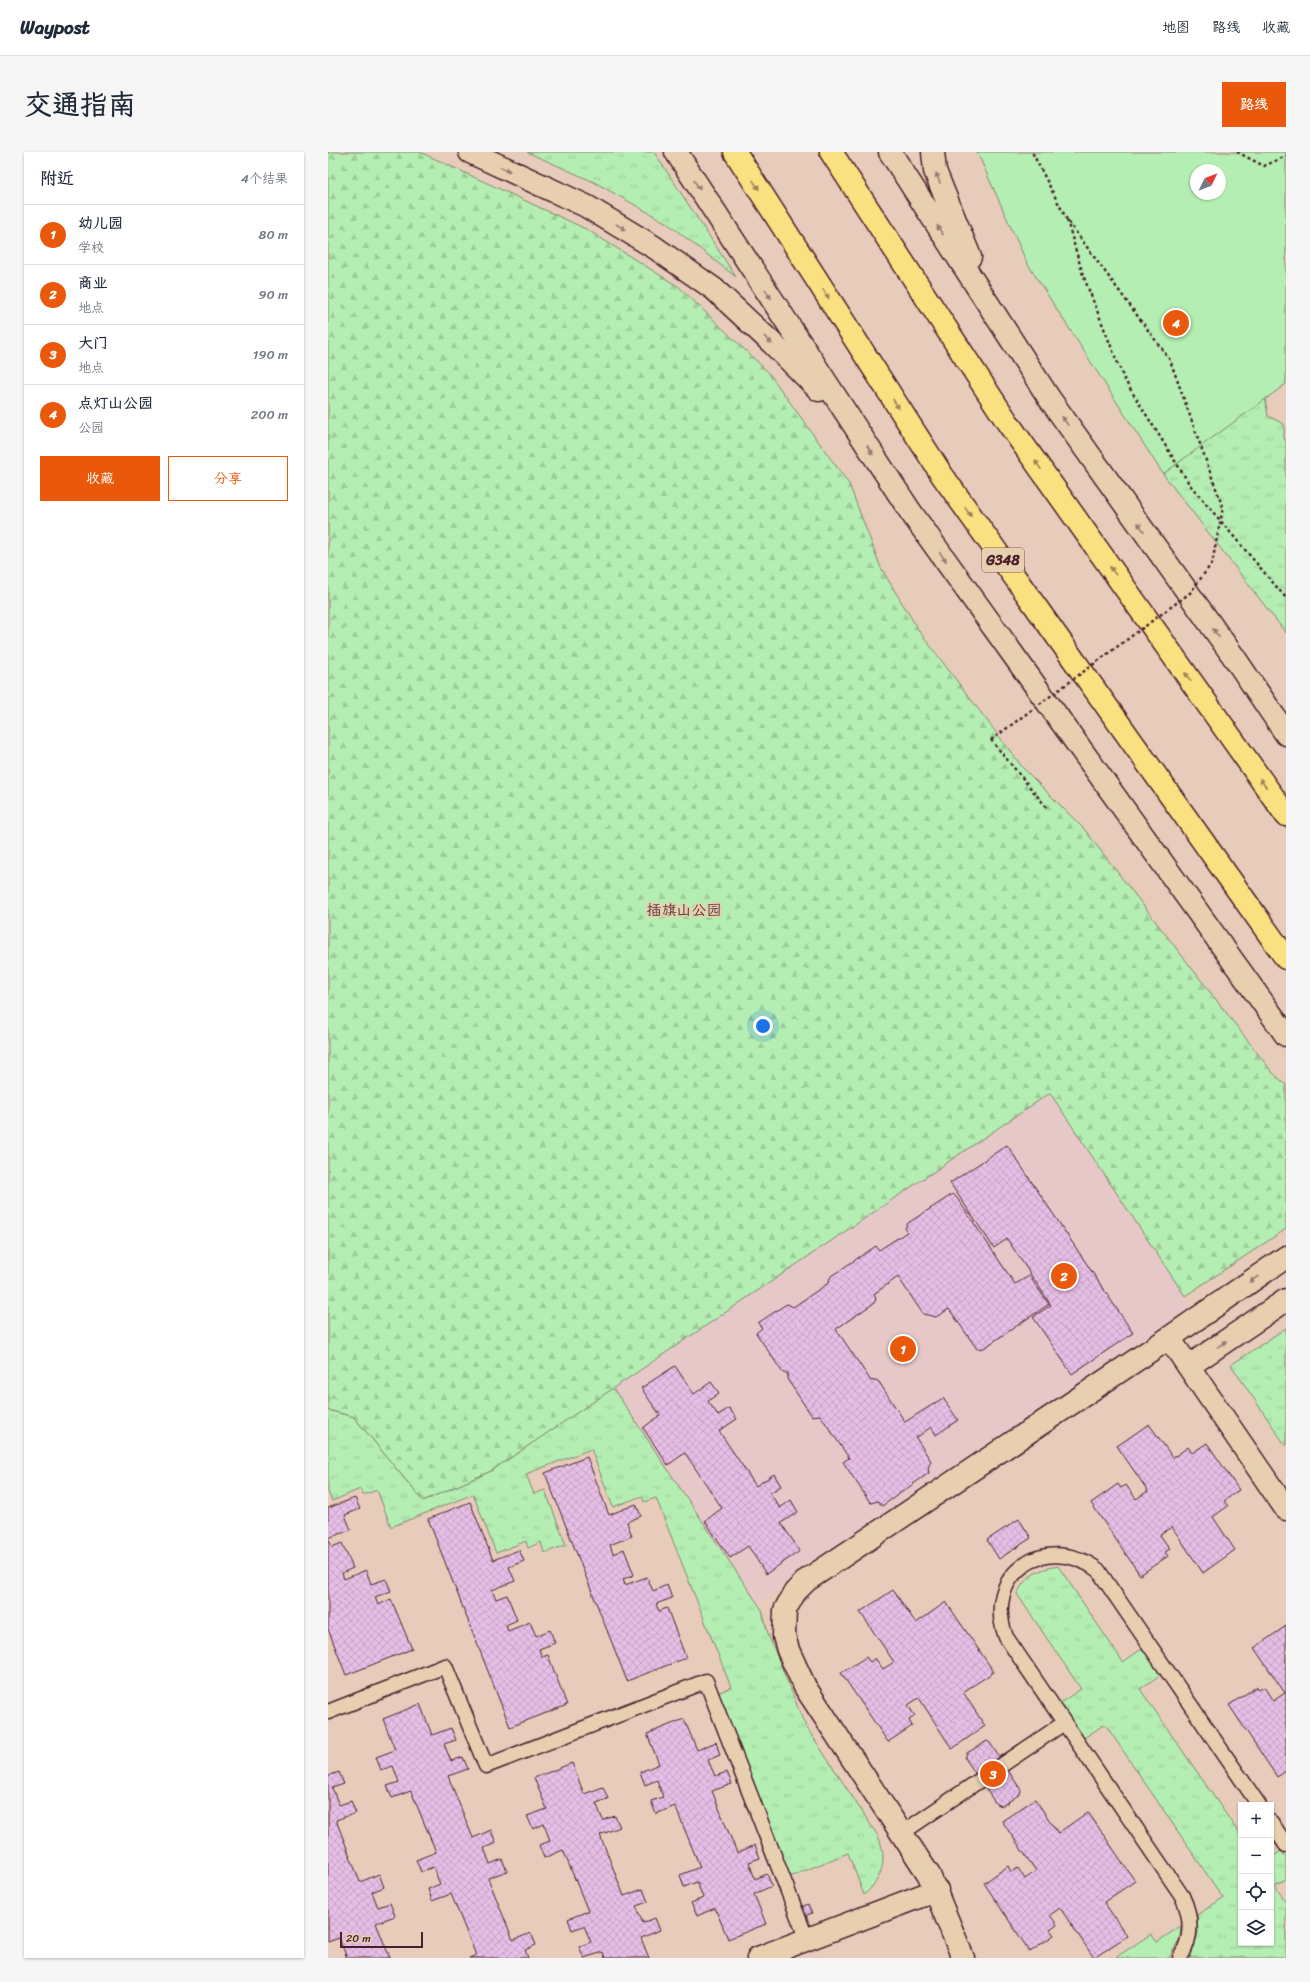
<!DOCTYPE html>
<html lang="zh">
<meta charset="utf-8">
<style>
:root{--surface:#fff;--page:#f6f6f7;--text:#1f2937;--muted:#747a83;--line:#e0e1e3;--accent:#ea580c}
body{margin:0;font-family:Sriracha,"LXGW WenKai TC",sans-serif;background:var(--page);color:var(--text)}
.controls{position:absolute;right:12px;bottom:12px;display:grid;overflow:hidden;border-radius:0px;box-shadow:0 1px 3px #0004}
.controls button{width:36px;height:36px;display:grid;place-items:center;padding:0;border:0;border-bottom:1px solid var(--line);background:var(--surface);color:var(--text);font:20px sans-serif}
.compass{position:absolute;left:862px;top:12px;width:36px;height:36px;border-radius:50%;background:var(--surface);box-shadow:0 1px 3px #0004;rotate:47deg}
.scale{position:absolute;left:12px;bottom:10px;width:83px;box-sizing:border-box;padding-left:4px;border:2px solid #4a1f2b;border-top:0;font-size:11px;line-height:14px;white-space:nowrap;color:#4a1f2b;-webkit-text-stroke:3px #e7cfb0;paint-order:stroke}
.you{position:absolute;left:435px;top:874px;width:14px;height:14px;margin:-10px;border:3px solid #fff;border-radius:50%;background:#1a73e8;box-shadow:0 0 0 6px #1a73e833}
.badge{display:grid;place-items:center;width:26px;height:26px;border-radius:50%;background:var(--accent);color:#fff;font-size:13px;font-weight:700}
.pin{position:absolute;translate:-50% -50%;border:2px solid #fff;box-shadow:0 1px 4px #0006}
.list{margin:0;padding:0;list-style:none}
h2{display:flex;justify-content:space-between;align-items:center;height:52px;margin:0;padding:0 16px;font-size:17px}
h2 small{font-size:13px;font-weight:400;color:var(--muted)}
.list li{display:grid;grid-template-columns:26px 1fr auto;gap:12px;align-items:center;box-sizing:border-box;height:60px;padding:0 16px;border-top:1px solid var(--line)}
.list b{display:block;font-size:15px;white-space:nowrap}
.list p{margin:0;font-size:13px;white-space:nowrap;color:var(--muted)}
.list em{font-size:13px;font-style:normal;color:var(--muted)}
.actions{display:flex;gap:8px;padding:12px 16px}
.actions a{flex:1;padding:9px 0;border:1px solid var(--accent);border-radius:0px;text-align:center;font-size:14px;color:var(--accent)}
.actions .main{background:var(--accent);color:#fff}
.icon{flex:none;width:22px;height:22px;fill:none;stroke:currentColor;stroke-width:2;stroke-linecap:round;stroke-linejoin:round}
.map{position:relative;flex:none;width:958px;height:1806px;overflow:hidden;border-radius:0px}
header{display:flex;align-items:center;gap:24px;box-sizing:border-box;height:56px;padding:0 20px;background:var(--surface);border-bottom:1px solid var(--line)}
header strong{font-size:19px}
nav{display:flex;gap:22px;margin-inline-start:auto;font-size:14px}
.intro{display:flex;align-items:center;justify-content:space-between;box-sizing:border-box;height:96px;padding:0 24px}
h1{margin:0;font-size:28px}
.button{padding:10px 18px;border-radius:0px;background:var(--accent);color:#fff;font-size:14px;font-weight:700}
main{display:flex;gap:24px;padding:0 24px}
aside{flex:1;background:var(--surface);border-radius:0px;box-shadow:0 1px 3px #0004}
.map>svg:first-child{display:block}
</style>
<header>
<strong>Waypost</strong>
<nav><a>地图</a><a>路线</a><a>收藏</a></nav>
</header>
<div class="intro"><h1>交通指南</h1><a class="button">路线</a></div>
<main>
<aside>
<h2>附近<small>4个结果</small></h2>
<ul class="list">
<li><span class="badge">1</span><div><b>幼儿园</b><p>学校</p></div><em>80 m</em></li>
<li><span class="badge">2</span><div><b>商业</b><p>地点</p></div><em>90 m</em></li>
<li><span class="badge">3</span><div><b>大门</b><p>地点</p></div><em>190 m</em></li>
<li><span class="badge">4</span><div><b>点灯山公园</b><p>公园</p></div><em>200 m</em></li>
</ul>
<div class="actions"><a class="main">收藏</a><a>分享</a></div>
</aside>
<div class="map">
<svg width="958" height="1806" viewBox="0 0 958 1806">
<defs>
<pattern id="grass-tufts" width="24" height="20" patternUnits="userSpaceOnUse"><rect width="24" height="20" fill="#b4eeb2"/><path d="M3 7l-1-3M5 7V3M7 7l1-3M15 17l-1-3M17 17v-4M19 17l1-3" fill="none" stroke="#9ccc99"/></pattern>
<pattern id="forest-firs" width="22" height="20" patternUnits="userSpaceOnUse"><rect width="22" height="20" fill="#b4eeb2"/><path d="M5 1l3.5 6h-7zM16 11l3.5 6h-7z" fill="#9ccc99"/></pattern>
<pattern id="building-cross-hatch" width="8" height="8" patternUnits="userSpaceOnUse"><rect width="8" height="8" fill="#e7bee6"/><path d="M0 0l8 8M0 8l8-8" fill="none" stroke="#c8a3c5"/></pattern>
</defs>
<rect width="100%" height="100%" fill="#e7ccbb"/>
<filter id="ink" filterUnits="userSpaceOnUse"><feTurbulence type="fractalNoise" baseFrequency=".025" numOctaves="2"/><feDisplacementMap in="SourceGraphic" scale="8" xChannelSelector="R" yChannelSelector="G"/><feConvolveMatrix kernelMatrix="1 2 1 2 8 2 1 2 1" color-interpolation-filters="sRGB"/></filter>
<g filter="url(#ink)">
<path fill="#e7c8c8" d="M722 941 866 1157 430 1451 285 1236Z"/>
<path fill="url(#grass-tufts)" stroke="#7f866e" d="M199 0H326L408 125 339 71 266 30Z
M937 246 940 264 956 272V287L958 288V481L835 322Z
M958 1176V1294L903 1213Z
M285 1236 434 1458 440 1482 477 1573 550 1684C560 1707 555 1726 536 1743L520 1701 461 1725 390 1541 403 1535 328 1346 316 1350 314 1344 285 1355 263 1297 198 1322 206 1342 217 1338 238 1393 216 1401 213 1390 200 1396 198 1389 168 1401 145 1342 63 1375 49 1338 35 1343 32 1337 4 1349 0 1340V1258L26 1265 95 1349 163 1319Z
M730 1414 795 1510 815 1496 833 1522 812 1537 913 1684V1791H943V1706L953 1699 958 1706V1727L947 1734 958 1750V1806H862L870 1781 869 1763 895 1746 777 1572 756 1586 732 1551 753 1537 689 1442C697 1424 711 1417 730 1414Z"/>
<path fill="url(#forest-firs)" stroke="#7f866e" d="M0 0H92L258 77 351 135 440 220 521 332 553 416 591 479 695 616 756 677 944 920 958 933V1077L857 1144 722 941 163 1319 95 1349 26 1265 0 1258Z"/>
<path fill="#b4eeb2" stroke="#7f866e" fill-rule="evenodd" d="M649 0H958V232L835 322 699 111ZM868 18H892V42H868Z
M853 1774 852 1786 841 1806H787L823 1782 829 1790Z"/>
<path fill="url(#building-cross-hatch)" stroke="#4a1f2b" d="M679 993 805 1181 744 1222 705 1165 723 1153 679 1087 666 1096 622 1031Z
M625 1042 629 1046 687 1132 701 1124 721 1152 656 1196 649 1197 621 1157 608 1165 595 1162 570 1125 546 1142 548 1147 546 1151 508 1177 543 1229 548 1228 551 1230 577 1270 615 1246 630 1268 608 1283 603 1275 588 1286 603 1309 600 1316 601 1321 554 1354 550 1349 543 1351 541 1349 515 1310 521 1306 492 1263 484 1264 459 1227 460 1221H455L428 1181 434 1176 430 1171 457 1153 460 1152 465 1155 502 1130 501 1128 503 1124 548 1094 551 1098 579 1080 577 1076 580 1071Z
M347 1214 366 1242 383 1230 391 1241 380 1249 390 1263 401 1256 409 1267 391 1279 428 1334 446 1322 453 1334 442 1341 452 1356 463 1348 470 1360 453 1371 472 1399 438 1422 420 1394 402 1406 377 1369 394 1356 357 1301 340 1313 315 1276 332 1263 313 1236Z
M821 1272 845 1306 860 1295 864 1301 879 1291 911 1338 896 1349 900 1354 885 1365 907 1398 875 1421 844 1375 832 1383 842 1397 837 1400 840 1404 812 1423 763 1351 790 1332 793 1336 798 1333 808 1347 820 1339 789 1294Z
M259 1305 281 1363 308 1352 313 1364 299 1370 304 1384 282 1393 285 1402 296 1397 306 1423 295 1427 297 1433 319 1425 325 1439 339 1433 344 1446 328 1452 331 1459 339 1456 358 1506 299 1529 217 1321Z
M27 1346 32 1357 17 1363 23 1378 0 1386 4 1395 14 1391 25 1416 14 1421 16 1427 38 1418 43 1432 58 1427 63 1439 47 1445 50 1453 63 1447 84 1497 18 1523 0 1477V1356Z
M142 1350 165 1408 191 1398 196 1409 181 1415 187 1429 164 1438 168 1447 179 1443 189 1468 178 1473 180 1479 202 1470 208 1484 222 1478 227 1491 211 1497 214 1505 220 1503 239 1553 182 1575 100 1367Z
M691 1367 703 1386 671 1407 659 1388Z
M565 1438 588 1471 618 1450 666 1520 635 1540 657 1574 624 1597 591 1546 580 1553 587 1564 581 1568 584 1574 560 1590 513 1521 538 1505 542 1510 547 1506 555 1517 566 1510 532 1460Z
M958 1474V1619L949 1625 901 1553 928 1535 931 1538 936 1535 945 1549 957 1541 926 1496Z
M92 1552 104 1583 123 1576 128 1588 116 1592 123 1609 135 1605 140 1617 120 1624 145 1686 163 1678 168 1691 156 1696 162 1712 174 1707 179 1719 160 1726 185 1788 203 1781 208 1793 197 1798 200 1806H141L148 1803 123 1742 104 1749 100 1737 112 1732 105 1715 93 1720 88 1708 108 1700 83 1639 64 1646 59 1634 71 1630 65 1614 53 1618 48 1605 67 1598 55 1567Z
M356 1567 369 1598 388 1590 392 1603 380 1608 387 1624 399 1620 404 1632 384 1639 409 1701 427 1693 432 1706 421 1710 427 1727 439 1722 444 1734 426 1742 438 1772 400 1787 387 1756 369 1764 363 1751 375 1746 369 1730 356 1735 352 1723 372 1715 347 1654 328 1662 323 1649 335 1645 329 1628 317 1633 312 1620 331 1612 319 1582Z
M659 1589 662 1591 693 1638 692 1642 674 1654 668 1652 637 1606 639 1601Z
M244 1611 256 1642 275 1635 280 1647 268 1651 275 1668 287 1664 292 1675 272 1683 296 1744 315 1737 320 1750 308 1754 315 1771 327 1766 332 1778 313 1786 321 1806H277L275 1800 256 1806 251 1795 263 1790 256 1774 244 1778 240 1767 260 1759 235 1698 216 1706 211 1693 222 1689 216 1672 205 1677 199 1664 219 1657 206 1626Z
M11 1620 16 1632 4 1636 11 1653 23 1649 28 1661 8 1668 32 1730 51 1722 56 1735 44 1740 50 1755 62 1751 67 1764 48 1771 62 1806H19L11 1786 0 1790V1624Z
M707 1647 730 1681 760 1660 807 1729 776 1750 799 1784 766 1806 732 1756 722 1763 729 1773 722 1778 726 1783 702 1800 656 1731 680 1714 683 1720 690 1716 697 1727 708 1719 674 1669Z
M480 1752 484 1761 475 1765 471 1756Z"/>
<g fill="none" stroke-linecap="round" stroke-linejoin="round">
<g stroke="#4a1f2b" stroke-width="17">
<path id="lane" d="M0 1560 117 1514 158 1614 378 1529 479 1788
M943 1670 958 1693
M574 1681 736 1571
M852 1806C865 1785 864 1765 854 1744L678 1485C654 1423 717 1379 770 1418L931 1653"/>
</g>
<g stroke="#4a1f2b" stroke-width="25">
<path id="street" d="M841 1186 958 1357
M861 1214 958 1148
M430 1806 609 1738
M635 1806 601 1723 477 1535 460 1498 456 1484 457 1458 467 1440 479 1428 841 1186 958 1105"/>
</g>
<g stroke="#4a1f2b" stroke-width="25">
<path id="secondary" d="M142 0 258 54 326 95 386 137 444 191 491 238
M348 0 582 359 958 883
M562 0 721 246 908 508 958 582
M605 0 607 19 642 105"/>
</g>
<g stroke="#4a1f2b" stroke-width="25">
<path id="highway" d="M407 0 614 323 958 806
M503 0 680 271 958 663"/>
</g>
<path stroke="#4a1f2b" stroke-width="2.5" stroke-dasharray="3 3" stroke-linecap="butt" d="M909 0 936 14 958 4
M739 68 755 123 796 227 862 333 958 446
M663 588 720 657"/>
<use href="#lane" stroke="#e7cfb0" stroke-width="14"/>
<use href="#street" stroke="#e7cfb0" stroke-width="22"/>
<use href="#secondary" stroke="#e7cfb0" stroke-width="22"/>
<use href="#highway" stroke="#f9e181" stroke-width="22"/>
<path stroke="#4a1f2b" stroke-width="2.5" stroke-dasharray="3 3" stroke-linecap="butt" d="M663 588 862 441 884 411 895 356 842 208 739 68 704 0"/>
</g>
<defs><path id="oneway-solid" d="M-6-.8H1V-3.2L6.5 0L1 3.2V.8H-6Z"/></defs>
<g fill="#98776e">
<use href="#oneway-solid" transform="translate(177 17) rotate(25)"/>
<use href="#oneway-solid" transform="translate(610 26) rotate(-112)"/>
<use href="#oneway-solid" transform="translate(369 33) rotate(57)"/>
<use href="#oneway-solid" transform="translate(293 75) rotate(30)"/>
<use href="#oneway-solid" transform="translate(612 78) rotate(-123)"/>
<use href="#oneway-solid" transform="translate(440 142) rotate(57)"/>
<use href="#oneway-solid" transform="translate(440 188) rotate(43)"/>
<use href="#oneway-solid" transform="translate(737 269) rotate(-125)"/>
<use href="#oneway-solid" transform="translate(542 298) rotate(57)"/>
<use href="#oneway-solid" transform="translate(813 375) rotate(-125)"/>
<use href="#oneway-solid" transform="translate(615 405) rotate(54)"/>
<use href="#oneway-solid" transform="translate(888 481) rotate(-125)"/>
<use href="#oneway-solid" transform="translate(926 1127) rotate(145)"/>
<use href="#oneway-solid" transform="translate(894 1192) rotate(-34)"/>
</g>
<g fill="#a28056">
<use href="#oneway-solid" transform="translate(428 33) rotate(57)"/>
<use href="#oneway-solid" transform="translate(498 142) rotate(57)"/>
<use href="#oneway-solid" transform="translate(568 252) rotate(57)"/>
<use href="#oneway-solid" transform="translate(710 313) rotate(-125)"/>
<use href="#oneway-solid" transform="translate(640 360) rotate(55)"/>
<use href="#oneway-solid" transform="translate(785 419) rotate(-125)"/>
<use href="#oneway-solid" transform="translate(860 525) rotate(-125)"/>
<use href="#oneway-solid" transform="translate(935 631) rotate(-125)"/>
</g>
</g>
<g text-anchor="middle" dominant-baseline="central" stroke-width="3.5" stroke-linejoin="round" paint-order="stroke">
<rect fill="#e7cfb0" stroke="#795453" stroke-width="1" x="654" y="396" width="42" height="24" rx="3"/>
<g font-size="14" font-weight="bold" fill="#4a1f2b">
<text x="675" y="408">G348</text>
</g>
<g font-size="15" fill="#553438" stroke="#e7cfb0">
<text x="356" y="758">插旗山公园</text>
</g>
</g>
</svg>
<div class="controls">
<button>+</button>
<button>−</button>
<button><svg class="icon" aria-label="locate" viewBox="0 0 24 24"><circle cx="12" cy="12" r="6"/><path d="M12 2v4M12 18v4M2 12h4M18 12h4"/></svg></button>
<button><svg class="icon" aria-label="layers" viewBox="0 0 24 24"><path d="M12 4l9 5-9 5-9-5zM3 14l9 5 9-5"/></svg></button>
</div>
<svg class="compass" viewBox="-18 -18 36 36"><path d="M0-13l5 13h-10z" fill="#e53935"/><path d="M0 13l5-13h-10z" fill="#747a83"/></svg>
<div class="scale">20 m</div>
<div class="you"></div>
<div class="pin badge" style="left:575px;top:1197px">1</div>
<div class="pin badge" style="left:736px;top:1124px">2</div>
<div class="pin badge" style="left:665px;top:1622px">3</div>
<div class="pin badge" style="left:848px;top:171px">4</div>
</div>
</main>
